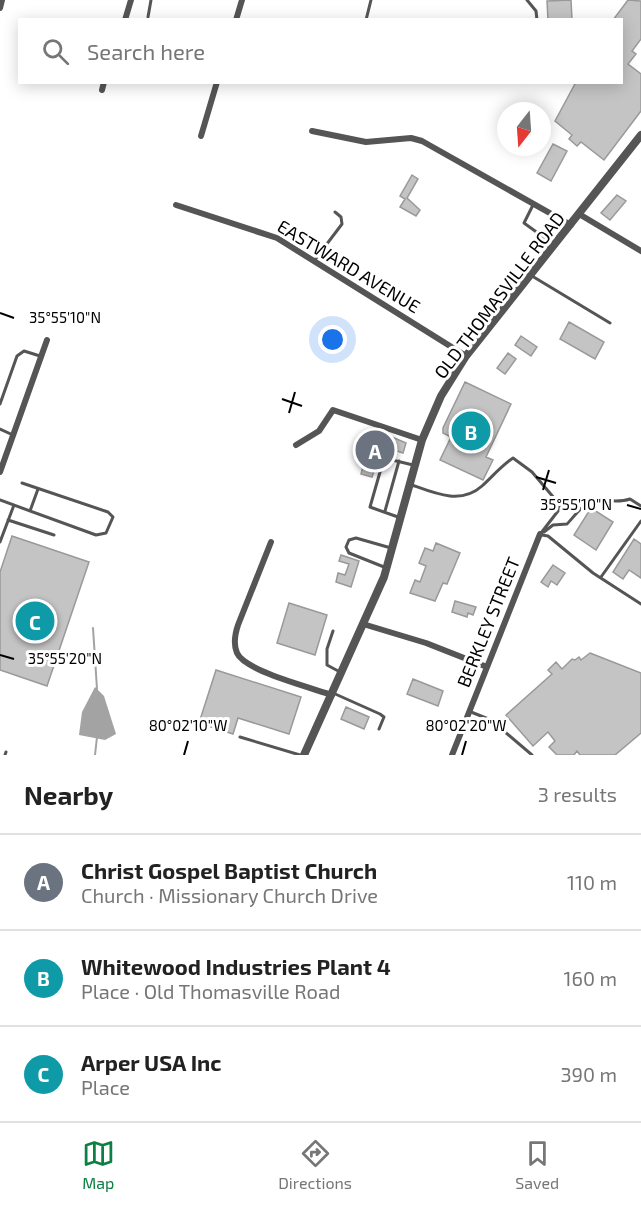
<!DOCTYPE html>
<meta charset="utf-8">
<style>
:root{--surface:#fff;--page:#f6f6f6;--text:#222;--muted:#767676;--line:#e0e0e0;--accent:#0b8043}
body{margin:0;font-family:"Exo 2",sans-serif;background:var(--page);color:var(--text)}
.compass{position:absolute;left:497px;top:102px;width:54px;height:54px;border-radius:50%;background:var(--surface);box-shadow:0 3px 15px #0003;rotate:197deg}
.you{position:absolute;left:333px;top:340px;width:21px;height:21px;margin:-15px;border:4px solid #fff;border-radius:50%;background:#1a73e8;box-shadow:0 0 0 9px #1a73e833}
.badge{display:grid;place-items:center;width:39px;height:39px;border-radius:50%;background:var(--accent);color:#fff;font-size:20px;font-weight:700}
.pin{position:absolute;translate:-50% -50%;border:3px solid #fff;box-shadow:0 2px 6px #0006}
.list{margin:0;padding:0;list-style:none}
h2{display:flex;justify-content:space-between;align-items:center;height:78px;margin:0;padding:0 24px;font-size:26px}
h2 small{font-size:20px;font-weight:400;color:var(--muted)}
.list li{display:grid;grid-template-columns:39px 1fr auto;gap:18px;align-items:center;box-sizing:border-box;height:96px;padding:0 24px;border-top:2px solid var(--line)}
.list b{display:block;font-size:22px;white-space:nowrap}
.list p{margin:0;font-size:20px;white-space:nowrap;color:var(--muted)}
.list em{font-size:20px;font-style:normal;color:var(--muted)}
.icon{flex:none;width:33px;height:33px;fill:none;stroke:currentColor;stroke-width:2;stroke-linecap:round;stroke-linejoin:round}
.map{position:relative;flex:none;width:641px;height:755px;overflow:hidden}
.search{position:absolute;background:var(--surface);box-shadow:0 3px 15px #0003;left:18px;right:18px;top:18px;height:66px;display:flex;align-items:center;gap:15px;box-sizing:border-box;padding:0 21px;border-radius:0px;color:var(--muted);font-size:22px}
.sheet{height:366px;background:var(--surface)}
nav{display:flex;justify-content:space-around;align-items:center;box-sizing:border-box;height:84px;border-top:2px solid var(--line);background:var(--surface);font-size:16px;color:var(--muted)}
nav a{display:grid;justify-items:center;gap:3px}
nav .on{color:var(--accent)}
.map>svg:first-child{display:block}
</style>
<div class="map">
<svg width="641" height="755" viewBox="0 0 641 755">
<rect width="100%" height="100%" fill="#fff"/>
<path fill="#a3a3a3" d="M95 687 104 696 116 734 105 740 79 735 82 712Z"/>
<g fill="none" stroke-linecap="round" stroke-linejoin="round">
<path stroke="#a3a3a3" stroke-width="2" d="M93 628 97 689
M95 755 97 737"/>
</g>
<path fill="#c4c4c4" stroke="#999" stroke-width="1.5" d="M571 0 572 20H548L547 1Z
M628 0 641 1V39L632 51 636 54 628 64 641 74V111L604 160 581 142 577 146 569 139 572 135 555 121 576 82H621V20H613Z
M553 144 567 151 551 181 537 173Z
M412 175 418 179 407 198 420 210 416 216 400 207 405 199 400 196Z
M617 195 626 201 610 220 601 213Z
M569 322 604 342 595 359 560 339Z
M521 336 537 347 531 356 515 345Z
M508 353 516 359 505 374 497 368Z
M465 382 511 404 486 457 493 460 483 480 440 460 451 437 443 433V428Z
M373 429 406 443 403 453 382 446 372 477 361 474Z
M591 508 613 522 596 550 574 535Z
M12 536 89 562 47 686 0 670V572Z
M634 539 641 544V578L629 570 623 579 613 572Z
M436 543 460 553 447 584 443 583 435 601 410 593 415 580 420 582 426 566 419 563 425 548 433 551Z
M341 555 359 561 351 587 336 582 338 573 345 575 349 564 339 561Z
M553 565 565 573 557 585 551 581 548 587 541 582Z
M455 601 476 607 473 615 468 613 467 617 452 612Z
M289 603 327 615 315 655 277 643Z
M590 653 641 673V733L615 755H580L577 751 574 755H557L549 747 555 741 548 732 533 746 506 715 552 674 548 670 556 662 562 669 572 659 575 660 579 657 581 660Z
M216 670 301 697 289 734 238 718 233 734 199 723Z
M413 679 443 691 438 706 407 694Z
M346 707 369 717 364 729 341 719Z"/>
<g fill="none" stroke-linecap="round" stroke-linejoin="round">
<path stroke="#555" stroke-width="3" d="M527 0 536 11 537 20
M148 17 151 0
M366 20 371 0
M533 205 524 223 553 244
M314 261 342 224 341 217 335 212
M532 276 610 323
M0 404 17 356 24 351 40 356
M0 429 13 435
M412 485C434 493 461 505 482 486 493 476 501 466 513 458L532 472 560 505 558 511 541 533
M0 500 96 535 106 533 113 517 108 512 22 483
M30 511 38 489
M385 511 399 461
M398 517 370 507 384 458 413 465
M8 520 54 535
M544 532 553 525 567 524C575 516 584 501 597 500 609 500 618 503 630 499L641 506
M542 535 548 536 593 573 641 604
M0 542 14 505
M384 567 349 553 346 547 349 540 356 538 391 548
M601 577 641 521
M333 631 327 649V665L340 672
M333 693 380 714 384 717 379 729
M471 712 491 720 532 755
M240 737 300 755
M5 755 6 752"/>
<path stroke="#555" stroke-width="6" d="M0 8 2 0
M125 20 131 0
M236 20 242 0
M102 90 104 82
M312 131 366 142 411 138 422 141 571 225
M201 136 217 82
M176 205 277 238 466 356
M579 214 641 251
M296 445 319 431 333 410 422 440
M0 472 47 340
M271 542 238 625C235 634 233 644 237 653 245 671 312 688 332 695
M363 624 426 643 487 667
M452 755 540 534"/>
<path stroke="#555" stroke-width="8" d="M304 755 384 577 422 440 441 396 466 356 641 135"/>
</g>
<path fill="none" stroke="#000" stroke-width="2" d="M0 313 14 318M282 399 302 406M289 413 295 392M536 477 556 483M543 490 549 470M627 505 641 509M0 655 14 659M184 755 188 741M462 755 466 741"/>
<g text-anchor="middle" dominant-baseline="central" stroke-width="6" stroke-linejoin="round" paint-order="stroke">
<g font-size="18" fill="#000" stroke="#fff">
<text transform="translate(349 266) rotate(31)">EASTWARD AVENUE</text>
<text transform="translate(499 295) rotate(-53)">OLD THOMASVILLE ROAD</text>
<text transform="translate(488 622) rotate(-68)">BERKLEY STREET</text>
</g>
</g>
<g font-size="15" text-anchor="middle" fill="#000" stroke="#fff" stroke-width="6" stroke-linejoin="round" paint-order="stroke">
<text x="65" y="323">35°55'10"N</text>
<text x="576" y="510">35°55'10"N</text>
<text x="65" y="664">35°55'20"N</text>
<text x="188" y="731">80°02'10"W</text>
<text x="466" y="731">80°02'20"W</text>
</g>
</svg>
<svg class="compass" viewBox="-18 -18 36 36"><path d="M0-13l5 13h-10z" fill="#e53935"/><path d="M0 13l5-13h-10z" fill="#767676"/></svg>
<div class="you"></div>
<div class="pin badge" style="left:375px;top:450px;background:#6b7280">A</div>
<div class="pin badge" style="left:471px;top:431px;background:#0f9aa8">B</div>
<div class="pin badge" style="left:35px;top:621px;background:#0f9aa8">C</div>
<div class="search"><svg class="icon" aria-label="search" viewBox="0 0 24 24"><circle cx="10" cy="10" r="6"/><path d="M15 15l6 6"/></svg>Search here</div>
</div>
<section class="sheet">
<h2>Nearby<small>3 results</small></h2>
<ul class="list">
<li><span class="badge" style="background:#6b7280">A</span><div><b>Christ Gospel Baptist Church</b><p>Church · Missionary Church Drive</p></div><em>110 m</em></li>
<li><span class="badge" style="background:#0f9aa8">B</span><div><b>Whitewood Industries Plant 4</b><p>Place · Old Thomasville Road</p></div><em>160 m</em></li>
<li><span class="badge" style="background:#0f9aa8">C</span><div><b>Arper USA Inc</b><p>Place</p></div><em>390 m</em></li>
</ul>
</section>
<nav>
<a class="on"><svg class="icon" aria-label="map" viewBox="0 0 24 24"><path d="M3 6l6-2 6 2 6-2v14l-6 2-6-2-6 2zM9 4v14M15 6v14"/></svg>Map</a>
<a><svg class="icon" aria-label="directions" viewBox="0 0 24 24"><path d="M12 3l9 9-9 9-9-9zM9 14v-3h6M13 9l2 2-2 2"/></svg>Directions</a>
<a><svg class="icon" aria-label="saved" viewBox="0 0 24 24"><path d="M7 4h10v16l-5-4-5 4z"/></svg>Saved</a>
</nav>
